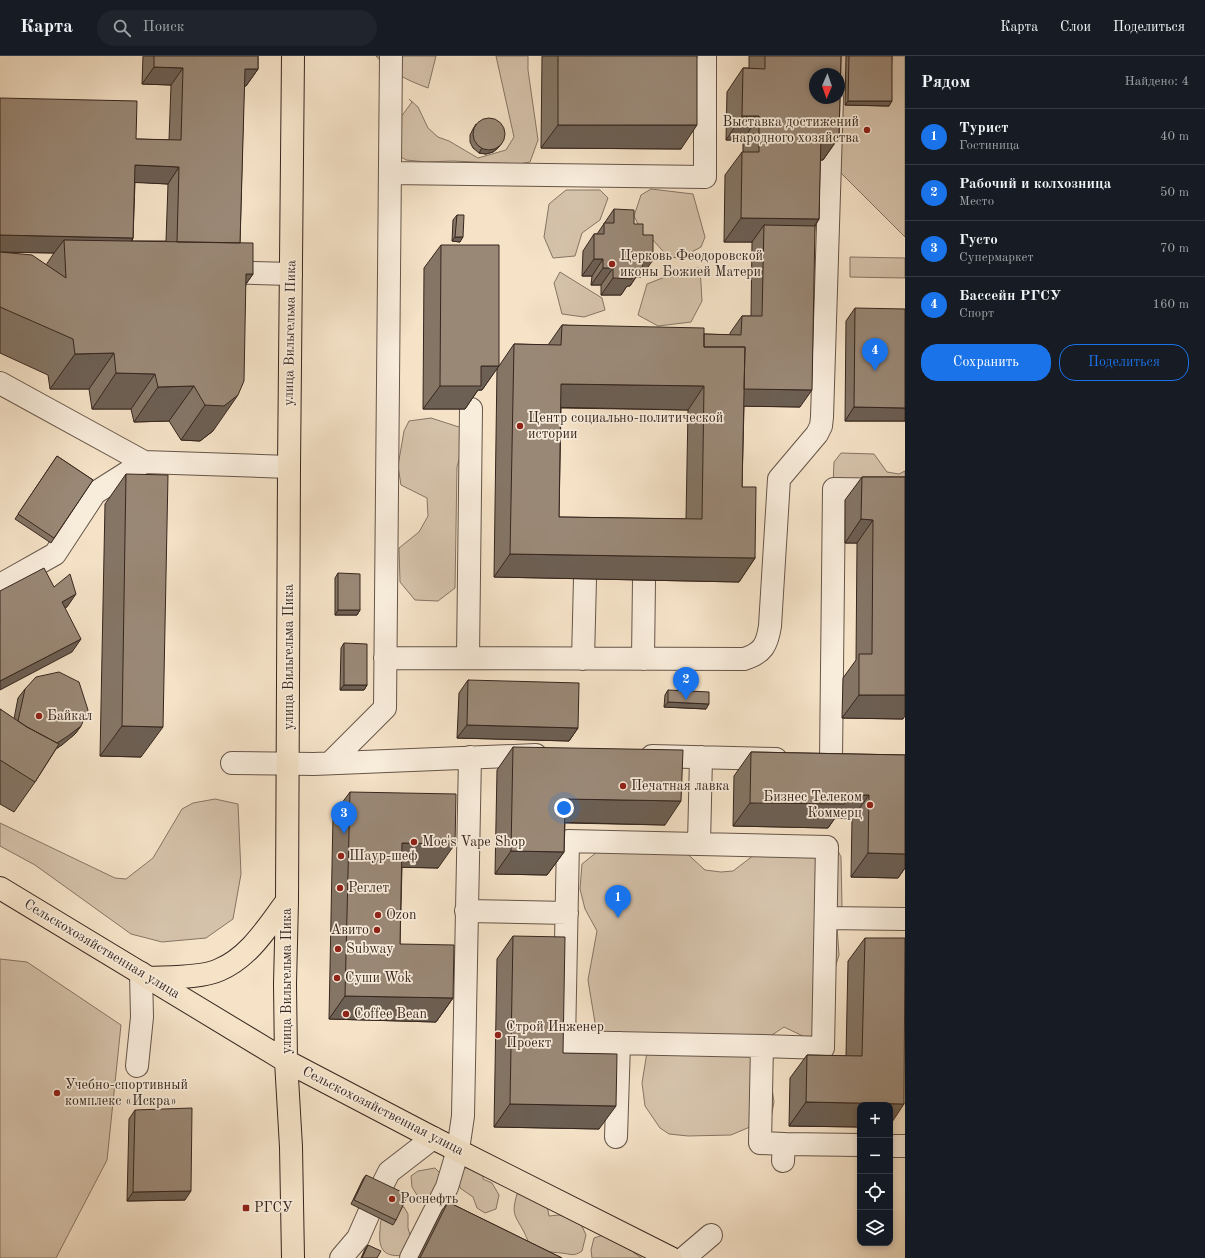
<!DOCTYPE html>
<html lang="ru">
<meta charset="utf-8">
<style>
:root{--surface:#171b24;--page:#20242c;--text:#f1f3f6;--muted:#9ea1a6;--line:#363941;--accent:#1a73e8}
body{margin:0;font-family:"Old Standard TT",serif;background:var(--page);color:var(--text)}
.controls{position:absolute;right:12px;bottom:12px;display:grid;overflow:hidden;border-radius:8px;box-shadow:0 2px 6px #0003}
.controls button{width:36px;height:36px;display:grid;place-items:center;padding:0;border:0;border-bottom:1px solid var(--line);background:var(--surface);color:var(--text);font:20px sans-serif}
.compass{position:absolute;left:809px;top:12px;width:36px;height:36px;border-radius:50%;background:var(--surface);box-shadow:0 2px 6px #0003;rotate:182deg}
.you{position:absolute;left:564px;top:752px;width:14px;height:14px;margin:-10px;border:3px solid #fff;border-radius:50%;background:#1a73e8;box-shadow:0 0 0 6px #1a73e833}
.badge{display:grid;place-items:center;width:26px;height:26px;border-radius:50%;background:var(--accent);color:#fff;font-size:13px;font-weight:700}
.pin{position:absolute;translate:-50% -33px;filter:drop-shadow(0 1px 2px #0008)}
.pin::after{content:'';position:absolute;top:21px;width:14px;height:12px;background:inherit;clip-path:polygon(0 0,100% 0,50% 100%)}
.list{margin:0;padding:0;list-style:none}
h2{display:flex;justify-content:space-between;align-items:center;height:52px;margin:0;padding:0 16px;font-size:17px}
h2 small{font-size:13px;font-weight:400;color:var(--muted)}
.list li{display:grid;grid-template-columns:26px 1fr auto;gap:12px;align-items:center;box-sizing:border-box;height:56px;padding:0 16px;border-top:1px solid var(--line)}
.list b{display:block;font-size:15px;white-space:nowrap}
.list p{margin:0;font-size:13px;white-space:nowrap;color:var(--muted)}
.list em{font-size:13px;font-style:normal;color:var(--muted)}
.actions{display:flex;gap:8px;padding:12px 16px}
.actions a{flex:1;padding:9px 0;border:1px solid var(--accent);border-radius:16px;text-align:center;font-size:14px;color:var(--accent)}
.actions .main{background:var(--accent);color:#fff}
.icon{flex:none;width:22px;height:22px;fill:none;stroke:currentColor;stroke-width:2;stroke-linecap:round;stroke-linejoin:round}
.map{position:relative;flex:none;width:905px;height:1202px;overflow:hidden}
header{display:flex;align-items:center;gap:24px;box-sizing:border-box;height:56px;padding:0 20px;background:var(--surface);border-bottom:1px solid var(--line)}
header strong{font-size:19px}
nav{display:flex;gap:22px;margin-inline-start:auto;font-size:14px}
.search{width:280px;height:36px;background:var(--page);display:flex;align-items:center;gap:10px;box-sizing:border-box;padding:0 14px;border-radius:22px;color:var(--muted);font-size:15px}
main{display:flex}
aside{flex:1;background:var(--surface)}
.map>svg:first-child{display:block}
</style>
<header>
<strong>Карта</strong>
<div class="search"><svg class="icon" aria-label="search" viewBox="0 0 24 24"><circle cx="10" cy="10" r="6"/><path d="M15 15l6 6"/></svg>Поиск</div>
<nav><a>Карта</a><a>Слои</a><a>Поделиться</a></nav>
</header>
<main>
<div class="map">
<svg width="905" height="1202" viewBox="0 0 905 1202">
<rect width="100%" height="100%" fill="#f5e2c7"/>
<filter id="stains"><feTurbulence type="fractalNoise" baseFrequency=".005" numOctaves="4"/><feColorMatrix values="0 0 0 0 .2 0 0 0 0 .09 0 0 0 0 .02 0 0 0 .5 -.17"/></filter>
<radialGradient id="worn" r=".72"><stop offset=".6" stop-color="#630" stop-opacity="0"/><stop offset="1" stop-color="#630" stop-opacity=".3"/></radialGradient>
<path fill="#d5c2aa" stroke="#867464" d="M376 0H436L428 32C409 25 389 16 376 0Z
M496 0H528V14L538 84 530 106 519 108 453 105 426 106 406 104 398 99V65L412 46 409 43 418 51 428 72 438 81 449 85 478 102 506 94 514 81Z
M830 0H905V181L830 106 839 42V18Z
M651 133 693 138 705 181 701 191 680 202 668 201 653 184 644 180 634 160 641 139Z
M566 134H600L608 142 600 164 582 177 575 200 553 202 544 181 549 148Z
M850 201 905 202V222L850 221Z
M688 212H700L702 245 691 266 658 270 638 259 647 228Z
M560 216 602 242 605 254 584 261 562 258 554 227Z
M431 362 459 371 466 379 457 411 455 532 438 545 415 544 400 526 399 492 419 476 428 460 427 442 401 429 398 410 404 375 409 365Z
M841 397 874 398 887 416 899 418 905 415V439L833 429 834 406Z
M215 743 238 748 241 818 233 863 206 882 162 886 131 878 35 809 0 790V767L115 822 126 823 153 802 182 753 193 747Z
M833 785 841 801 842 849 837 871 839 899 828 934 817 981H805L784 971 769 981 772 1032 774 1046 771 1062 731 1079 688 1080 669 1078 660 1072 645 1050 642 1027 647 996 605 981 596 973 588 924 597 875 585 853 580 833 582 808 602 792 682 793 705 814 721 816 733 815 754 799Z
M0 903 27 906 121 969 107 1104 56 1202H0Z
M471 1108 483 1117V1123L492 1127 499 1139 496 1153 485 1157 477 1152 473 1141 460 1132C458 1119 460 1115 471 1108Z
M435 1112 440 1117 435 1137 428 1141 417 1139 412 1131 411 1120 418 1115Z
M527 1132 545 1138 549 1160 559 1159 572 1162 581 1168 586 1179 582 1195C573 1201 572 1198 561 1197 552 1196 540 1196 532 1189 528 1187 526 1180 524 1176 515 1159 511 1159 517 1138Z
M392 1151H404L408 1158V1172L411 1182 406 1199C384 1202 378 1194 380 1174 380 1168 381 1161 385 1156 386 1154 390 1152 392 1151Z
M606 1178 629 1188 634 1197 642 1202H592L591 1194 594 1182Z"/>
<g fill="none" stroke-linecap="round" stroke-linejoin="round">
<g stroke="#665548" stroke-width="24">
<path id="minor" d="M390 117 705 121V0
M222 216 291 218
M0 327 144 406 289 411
M0 529 55 498 95 437 144 406
M385 602 744 603C763 597 767 589 770 570L779 423 817 378 821 370 822 361 832 42
M468 602 471 353
M583 603 585 523
M643 603 644 524
M652 700 776 703
M831 704 834 433 905 434
M232 707 314 708 536 699
M330 707 385 652C387 434 390 217 391 0
M699 788 701 701
M466 855 567 857
M826 862 905 863
M762 990 564 986 568 785 827 791 823 992 762 990 760 1087 784 1088
M137 1010 142 961 141 917
M616 1081 619 987
M890 1090H905
M783 1105 784 1088 860 1089
M381 1132 389 1116 433 1082
M341 1202 358 1182 369 1157
M411 1202 447 1131 458 1094 463 1060 470 701
M684 1202 711 1179"/>
</g>
<g stroke="#37261e" stroke-width="24">
<path id="major" d="M0 832 286 1005 433 1082 671 1202
M149 922C168 921 202 922 219 914 250 901 268 870 287 845
M293 1202 291 1091 286 1005 285 928 287 845 289 411 293 0"/>
</g>
<use href="#minor" stroke="#f8ecdb" stroke-width="22"/>
<use href="#major" stroke="#f5e2c7" stroke-width="22"/>
</g>
<path fill="#847565" stroke="#37261e" fill-rule="evenodd" d="M143 0H258V13L246 30H244L240 187 253 218 246 228 213 375 200 385 181 384 169 365 134 366 131 353H92L89 333H50L48 319 0 297V196L46 209 54 197 0 196 136 83 169 84 171 29 142 28ZM135 126 168 128 166 185H132L133 182Z
M542 0H697L681 93 541 92Z
M749 0H841L839 81 823 104H820L819 163 815 170 800 351 744 350 742 431 755 502 739 526 494 521 497 312 482 334H478L465 353H423L424 212 441 189 499 310 514 288 548 289 562 269 704 278 730 279V277L742 260H751L752 186H724L725 119 742 96H743V84H726L727 36 743 12H749ZM561 352 688 354 686 463 559 461Z
M846 0H892L889 50 845 49Z
M476 68 498 92 493 96 486 98 479 97 473 92 470 86V79L473 73Z
M614 153 634 168 641 221H636L630 230H627L621 239H601V229H591L592 220H582L583 195 594 178H597Z
M457 159 460 186 452 185 453 164Z
M855 252 905 365H845L846 265Z
M57 400 93 424 51 487 15 463Z
M126 418 141 701 100 700 105 448Z
M862 421H905L903 663 842 662 843 622 856 604 857 487H845V444Z
M338 517 360 554 357 559H335V522Z
M344 587 367 629 364 634H340L341 592Z
M468 624 578 672 569 685 457 682 459 637Z
M25 633 81 670 75 678 56 693 35 726 14 756 0 748V653L14 663 18 642Z
M668 634 706 653 664 651 665 639Z
M513 691 665 769 565 767 564 796 547 819 495 818 497 714Z
M751 696 905 699V812L898 822 851 821 852 763 835 762 828 772 733 770 734 720Z
M350 736 438 812 402 811 400 888 453 942 436 966 329 963 333 759Z
M513 880 563 997 599 1073 494 1071 497 903Z
M865 882 904 1048 860 1049V1071L789 1070 790 1022 807 999 846 1000 848 905Z
M135 1054 185 1144 127 1145 129 1063Z
M366 1119 396 1164 393 1169 351 1148 363 1123Z
M448 1146 562 1202H418L442 1154Z
M368 1189 377 1202H361L365 1193Z"/>
<path fill="#6c5f53" stroke="#37261e" d="M154 11 183 12 171 29 142 28Z
M245 13H258L246 30H233Z
M848 45H892L889 50 845 49Z
M742 60H759L743 84H726Z
M558 69H697L681 93 541 92Z
M821 81H839L823 104H804Z
M502 87 498 92 493 96 486 98 479 97 482 92Z
M135 109 179 111 168 128 124 126Z
M741 162 819 163 803 187 764 169 752 186H724Z
M0 179 133 182 122 199 64 184 54 197 0 196Z
M455 181H463L460 186 452 185Z
M594 203H603L592 220H582Z
M643 204H653L641 221H636L630 230H627L621 239H601L613 222 633 213Z
M603 212H613L601 229H591Z
M246 218H253L228 253Z
M114 297 89 333H50L75 298Z
M481 310H499L482 334H478L465 353H423L440 330Z
M116 317 155 318 131 353H92Z
M561 328 704 330 688 354 545 351Z
M194 330 169 365 134 366 158 331Z
M740 333 812 334 800 351 728 350Z
M238 339 213 375 200 385 181 384 205 349Z
M854 351 905 352V365H845Z
M861 463 873 464 857 487H845Z
M510 498 755 502 739 526 494 521Z
M76 538 67 551 53 559 62 546Z
M338 554H360L357 559H335Z
M81 583 72 596 0 634V625Z
M344 629H367L364 634H340Z
M859 639H905V660L903 663 842 662Z
M668 646 709 648 706 653 664 651Z
M467 669 578 672 569 685 457 682Z
M81 670 75 678 62 689 25 713 31 704Z
M122 670 163 671 141 701 100 700Z
M845 739H869L852 763 835 762 828 772 733 770 750 747Z
M565 743 681 745 665 769 549 766Z
M402 787 455 788 438 812 386 811Z
M511 795 564 796 547 819 495 818Z
M868 797 905 798V812L898 822 851 821Z
M345 940 453 942 436 966 329 963Z
M806 1046 904 1048 890 1069V1049H860V1071L789 1070Z
M510 1048 616 1050 599 1073 494 1071Z
M191 1135 185 1144 127 1145 133 1136Z"/>
<path fill="#9a8876" stroke="#37261e" fill-rule="evenodd" d="M154 0H258V13H245L240 187 177 186 179 111 135 109 133 182 0 179V42L137 45 136 83 181 84 183 12 154 11Z
M558 0H697V69H558Z
M765 0H841L839 81H821L819 163 741 162 742 96H759V60H742L743 12 765 13ZM815 18H839V42H815Z
M849 0H892V45H848Z
M473 78a16 16 0 1 1 32 0a16 16 0 1 1-32 0Z
M614 153 634 154V168H643V179H653V204H643L642 213H633L632 223 613 222V212H603V203H594V178H604V167H614Z
M457 159H464L463 181H455Z
M764 169 815 170 812 334 744 333 745 291H704V278L741 279 742 260H762Z
M64 184 253 187V218H246L244 325 238 339 224 350 205 349 194 330 158 331 155 318 116 317 114 297 75 298 73 283 0 251V196L32 199 66 222Z
M441 189H499V310H481V330H440Z
M855 252 905 253V352L854 351Z
M562 269 704 272V291H745L742 431H756L755 502 510 498 514 288 561 289ZM561 328 704 330 702 463 559 461Z
M57 400 93 424 54 482 18 458Z
M126 418 168 419 163 671 122 670Z
M862 421H905V639H859V598H872L873 464 861 463Z
M44 512 54 531 70 518 76 538 62 546 81 583 0 625V535Z
M338 517 360 518V554H338Z
M344 587 367 588V629H344Z
M59 616 79 626 88 654 81 670 68 680 57 687 27 671 18 665 25 633 36 621Z
M468 624 579 627 578 672 467 669Z
M668 634 709 636V648L668 646Z
M0 653 27 671 59 688 35 726 0 704Z
M513 691 683 694 681 745 565 743 564 796 511 795Z
M751 696 905 699V798L868 797 869 739H845V748L750 747Z
M350 736 456 738 455 788 402 787 400 888 454 889 453 942 345 940Z
M513 880 565 881 563 997 617 998 616 1050 510 1048Z
M865 882H905L904 1048 806 1046 807 999 862 1000Z
M192 1052 191 1135 133 1136 135 1054Z
M366 1119 408 1139 396 1164 354 1144Z
M448 1146 562 1202H420Z
M368 1189 381 1195 377 1202H362Z"/>
<g fill="#8f2418" stroke="#f8ecdb" stroke-width="1.5">
<circle cx="867" cy="74" r="4"/>
<circle cx="612" cy="208" r="4"/>
<circle cx="520" cy="370" r="4"/>
<circle cx="39" cy="660" r="4"/>
<circle cx="623" cy="730" r="4"/>
<circle cx="870" cy="749" r="4"/>
<circle cx="414" cy="786" r="4"/>
<circle cx="341" cy="800" r="4"/>
<circle cx="340" cy="832" r="4"/>
<circle cx="378" cy="859" r="4"/>
<circle cx="377" cy="874" r="4"/>
<circle cx="338" cy="893" r="4"/>
<circle cx="337" cy="922" r="4"/>
<circle cx="346" cy="958" r="4"/>
<circle cx="498" cy="979" r="4"/>
<circle cx="57" cy="1037" r="4"/>
<circle cx="392" cy="1143" r="4"/>
<rect x="242" y="1148" width="8" height="8" rx="2"/>
</g>
<g text-anchor="middle" dominant-baseline="central" stroke-width="3.5" stroke-linejoin="round" paint-order="stroke">
<g font-size="14" fill="#37261e" stroke="#f8ecdb" text-anchor="start">
<text x="859" y="66" text-anchor="end">Выставка достижений<tspan x="859" dy="16">народного хозяйства</tspan></text>
<text x="620" y="200">Церковь Феодоровской<tspan x="620" dy="16">иконы Божией Матери</tspan></text>
<text x="528" y="362">Центр социально-политической<tspan x="528" dy="16">истории</tspan></text>
<text x="47" y="660">Байкал</text>
<text x="631" y="730">Печатная лавка</text>
<text x="862" y="741" text-anchor="end">Бизнес Телеком<tspan x="862" dy="16">Коммерц</tspan></text>
<text x="422" y="786">Moe's Vape Shop</text>
<text x="349" y="800">Шаур-шеф</text>
<text x="348" y="832">Реглет</text>
<text x="386" y="859">Ozon</text>
<text x="369" y="874" text-anchor="end">Авито</text>
<text x="346" y="893">Subway</text>
<text x="345" y="922">Суши Wok</text>
<text x="354" y="958">Coffee Bean</text>
<text x="506" y="971">Строй Инженер<tspan x="506" dy="16">Проект</tspan></text>
<text x="65" y="1029">Учебно-спортивный<tspan x="65" dy="16">комплекс «Искра»</tspan></text>
<text x="400" y="1143">Роснефть</text>
<text x="254" y="1152">РГСУ</text>
</g>
<g font-size="14" fill="#37261e" stroke="#f8ecdb">
<text transform="translate(290 277) rotate(-89)">улица Вильгельма Пика</text>
<text transform="translate(289 601) rotate(-90)">улица Вильгельма Пика</text>
<text transform="translate(102 893) rotate(31)">Сельскохозяйственная улица</text>
<text transform="translate(287 925) rotate(-90)">улица Вильгельма Пика</text>
<text transform="translate(383 1055) rotate(27)">Сельскохозяйственная улица</text>
</g>
</g>
<rect width="100%" height="100%" filter="url(#stains)"/>
<rect width="100%" height="100%" fill="url(#worn)"/>
</svg>
<div class="controls">
<button>+</button>
<button>−</button>
<button><svg class="icon" aria-label="locate" viewBox="0 0 24 24"><circle cx="12" cy="12" r="6"/><path d="M12 2v4M12 18v4M2 12h4M18 12h4"/></svg></button>
<button><svg class="icon" aria-label="layers" viewBox="0 0 24 24"><path d="M12 4l9 5-9 5-9-5zM3 14l9 5 9-5"/></svg></button>
</div>
<svg class="compass" viewBox="-18 -18 36 36"><path d="M0-13l5 13h-10z" fill="#e53935"/><path d="M0 13l5-13h-10z" fill="#9ea1a6"/></svg>
<div class="you"></div>
<div class="pin badge" style="left:618px;top:862px">1</div>
<div class="pin badge" style="left:686px;top:644px">2</div>
<div class="pin badge" style="left:344px;top:778px">3</div>
<div class="pin badge" style="left:875px;top:315px">4</div>
</div>
<aside>
<h2>Рядом<small>Найдено: 4</small></h2>
<ul class="list">
<li><span class="badge">1</span><div><b>Турист</b><p>Гостиница</p></div><em>40 m</em></li>
<li><span class="badge">2</span><div><b>Рабочий и колхозница</b><p>Место</p></div><em>50 m</em></li>
<li><span class="badge">3</span><div><b>Густо</b><p>Супермаркет</p></div><em>70 m</em></li>
<li><span class="badge">4</span><div><b>Бассейн РГСУ</b><p>Спорт</p></div><em>160 m</em></li>
</ul>
<div class="actions"><a class="main">Сохранить</a><a>Поделиться</a></div>
</aside>
</main>
